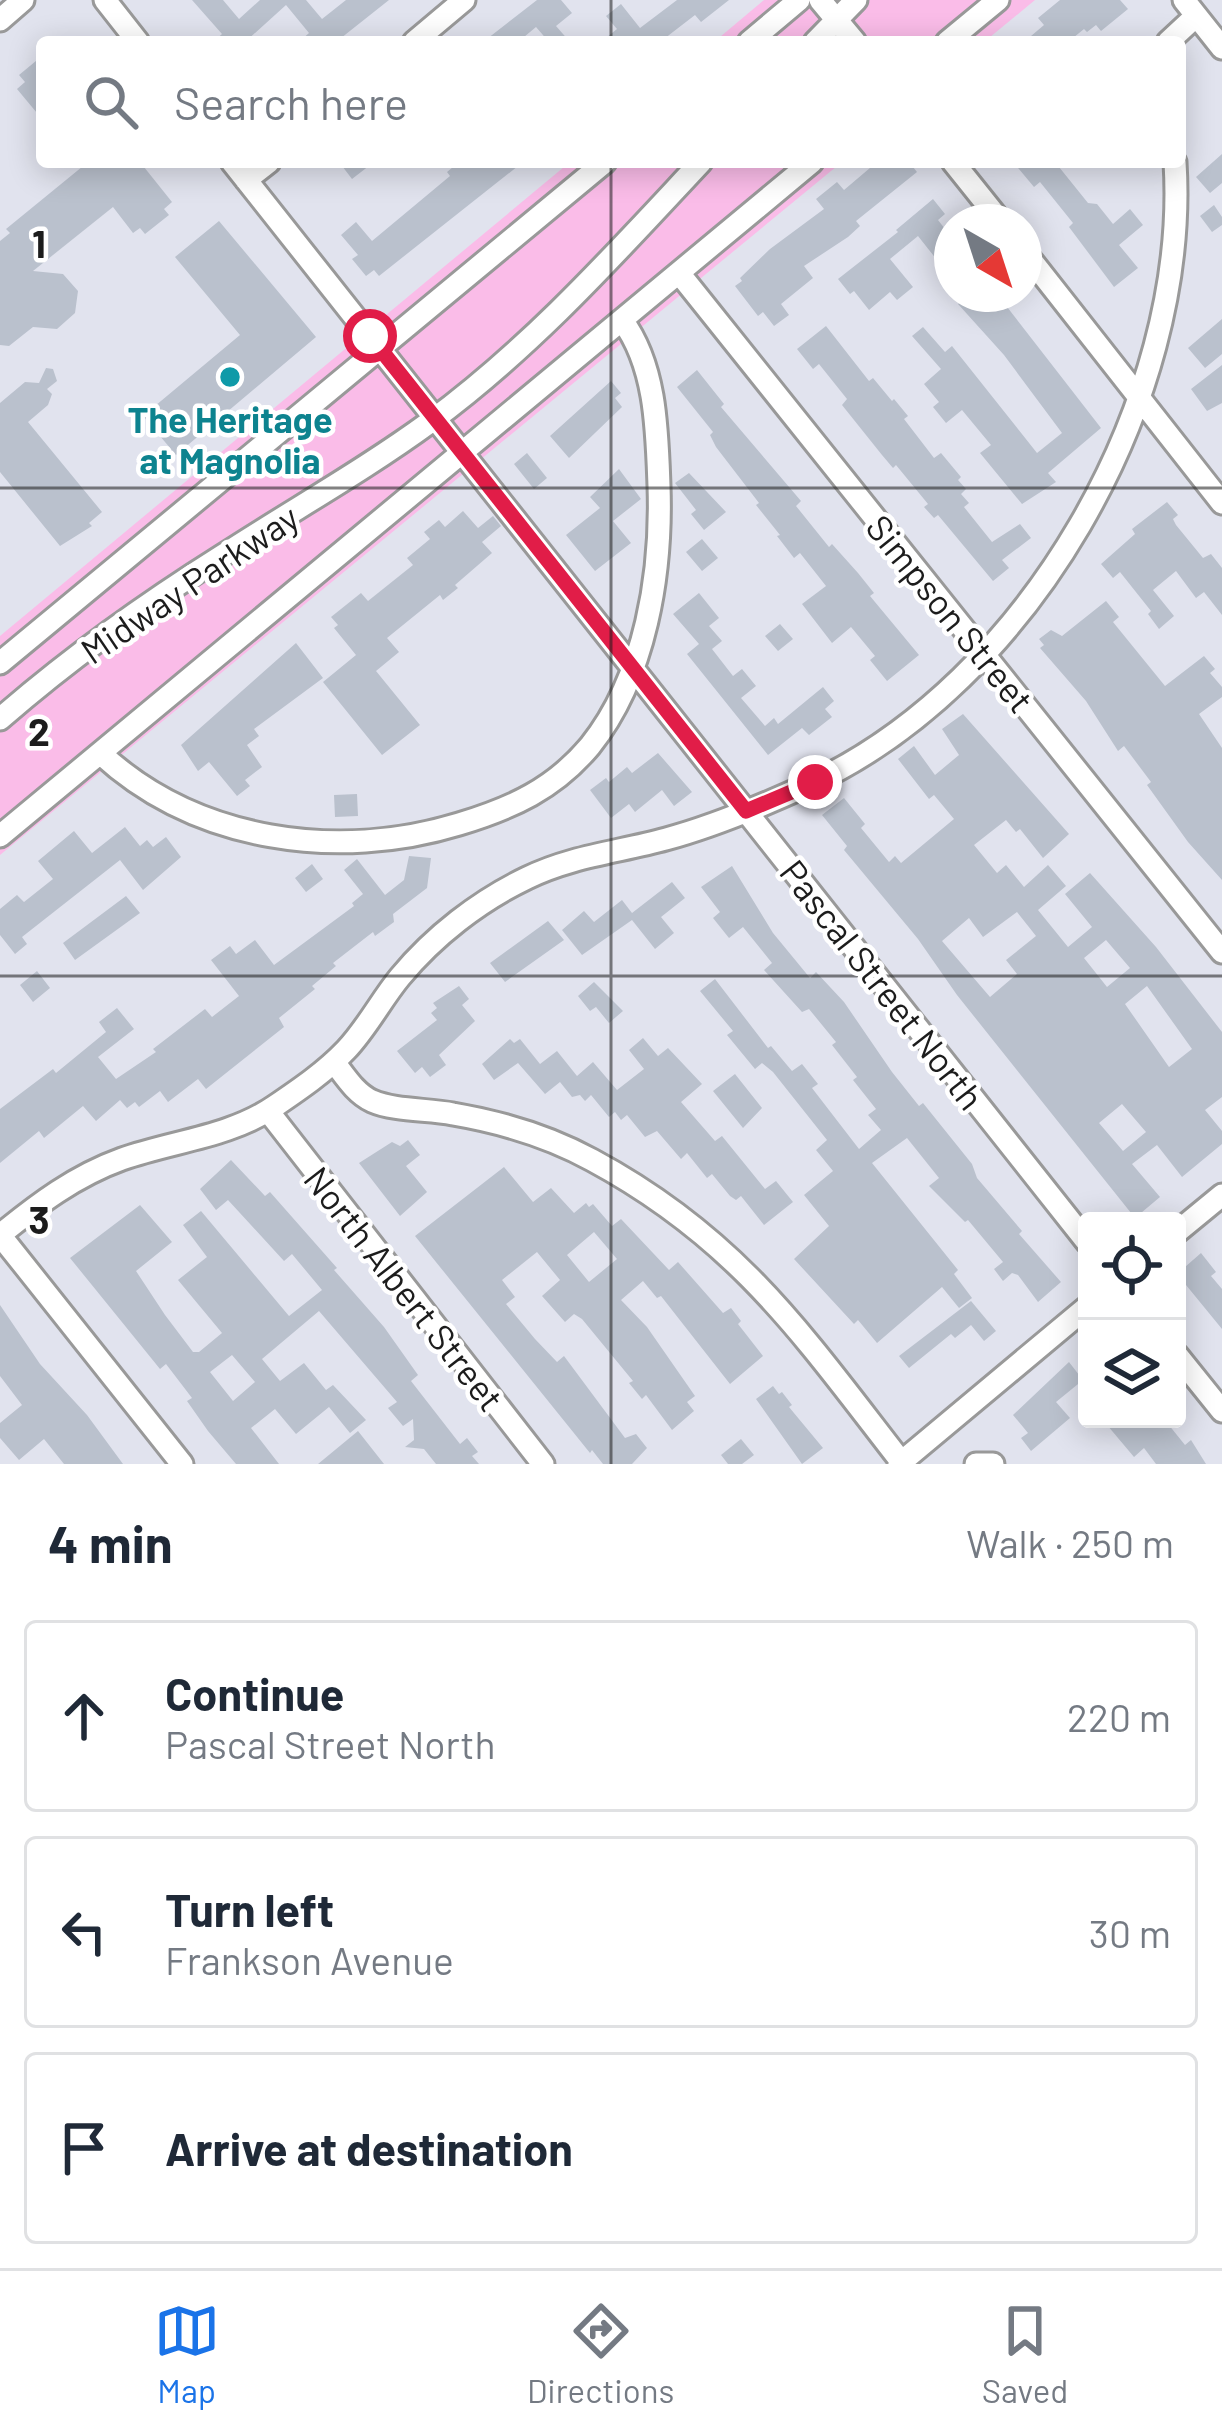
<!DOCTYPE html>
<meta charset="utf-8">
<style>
:root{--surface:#fff;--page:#f2f2f3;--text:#1f2937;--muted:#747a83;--line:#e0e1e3;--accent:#1a73e8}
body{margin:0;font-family:Barlow,sans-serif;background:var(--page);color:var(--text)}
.controls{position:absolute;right:36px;bottom:36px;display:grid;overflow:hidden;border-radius:12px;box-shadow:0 6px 30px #0003}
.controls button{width:108px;height:108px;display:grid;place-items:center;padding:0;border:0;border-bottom:3px solid var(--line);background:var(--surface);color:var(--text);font:60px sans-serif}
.compass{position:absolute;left:934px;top:204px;width:108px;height:108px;border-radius:50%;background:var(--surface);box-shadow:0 6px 30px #0003;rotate:141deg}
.stop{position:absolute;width:36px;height:36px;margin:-27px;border:9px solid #e11d48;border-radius:50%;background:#fff}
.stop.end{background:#e11d48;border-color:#fff;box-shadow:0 3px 12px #0008}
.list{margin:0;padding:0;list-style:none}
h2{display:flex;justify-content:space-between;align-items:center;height:156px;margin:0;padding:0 48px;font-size:51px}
h2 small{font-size:39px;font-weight:400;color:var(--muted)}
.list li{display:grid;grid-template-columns:78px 1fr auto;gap:36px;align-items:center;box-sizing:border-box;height:192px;margin:0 24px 24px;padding:0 24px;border:3px solid var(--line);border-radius:12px}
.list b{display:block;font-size:45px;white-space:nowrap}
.list p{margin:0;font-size:39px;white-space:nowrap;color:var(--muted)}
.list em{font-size:39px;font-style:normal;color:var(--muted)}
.icon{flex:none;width:66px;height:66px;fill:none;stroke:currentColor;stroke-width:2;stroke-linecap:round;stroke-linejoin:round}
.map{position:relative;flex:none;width:1222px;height:1464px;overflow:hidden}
.search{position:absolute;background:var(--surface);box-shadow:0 6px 30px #0003;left:36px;right:36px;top:36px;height:132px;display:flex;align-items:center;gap:30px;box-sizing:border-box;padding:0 42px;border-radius:12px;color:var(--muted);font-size:45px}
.sheet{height:804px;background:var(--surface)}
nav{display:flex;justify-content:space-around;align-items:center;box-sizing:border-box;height:168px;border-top:3px solid var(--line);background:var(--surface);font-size:33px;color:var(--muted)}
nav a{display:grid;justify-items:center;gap:6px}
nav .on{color:var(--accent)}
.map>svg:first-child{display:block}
</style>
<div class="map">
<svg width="1222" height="1464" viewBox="0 0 1222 1464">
<rect width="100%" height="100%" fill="#e1e3ee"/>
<path fill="#fabce8" d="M764 0H1035L984 42H714Z
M570 162H842L0 855V636Z"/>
<path fill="#bac1cd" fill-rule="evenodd" d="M192 0H223L239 19 260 0H306L322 19 346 0H389L336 42H299L309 33 286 5 245 42H213L222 34Z
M537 0H561L572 13 556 26 570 42H549L536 27 518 42H483Z
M677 0H729L701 22 695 15 660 42H601L617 29 606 16 621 4 640 28Z
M1060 0H1120L1128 9 1101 31 1096 25 1087 32 1084 29 1068 42H1024L1044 25 1038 18Z
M42 56V119L17 89 25 82 19 75Z
M1222 154V183L1210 193 1196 177Z
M88 162H140L172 202 164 209 169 215 145 234 140 228 133 233 113 207 33 271 63 274 78 291 75 313 57 329 33 327 9 346 0 345V241L10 233 6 229Z
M339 162H374L352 179Z
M459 162H523L379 276 374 270 366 276 352 259 358 255 341 235 356 222 372 241 450 176 447 172Z
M877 162H909L917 172 856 221 860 226 848 237 804 266 813 278 781 304 789 315 774 326 763 312 758 316 735 286 742 281 740 278 770 249 824 209 816 199 837 182 844 190Z
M1013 162H1055L1088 203 1097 204 1113 224 1130 209 1143 225 1119 245 1138 268 1114 287 1069 227 1073 223 1040 182 1034 187Z
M933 199 945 214 938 220 952 238V279L918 236 890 259 913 287 897 300 890 292 869 310 854 291 850 294 838 279 898 232 896 230Z
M1214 205 1222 217V225L1212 232 1200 216Z
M219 221 316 337 176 455 143 416 240 335 175 257Z
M970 294H997L1101 428 1048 473 1056 482 1022 504 980 453 991 445 962 410 946 423 933 407 939 402 924 384 941 369 912 336 923 327 945 352 952 346 1037 453 1062 433 1004 355 958 304Z
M1222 319V354L1205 368 1188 348Z
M826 326 869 381 873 378 892 401 894 399 908 416 904 419 934 458 941 453 961 477 958 480 966 489 961 494 969 503 964 507 992 542 1020 524 1031 538 1002 560 1009 568 993 581 938 515 934 518 924 507 928 504 896 465 893 468 882 455 842 405 847 399 819 364 813 369 797 349Z
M1222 365V403L1207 411 1191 389Z
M46 368 53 369 57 381 47 389 52 394 48 405 28 422 102 512 89 523 92 526 60 546 0 472V403L25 382 39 383Z
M697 370 724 404 721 407 801 501 796 506 829 547 832 544 858 573 874 593 870 596 919 655 887 681 870 660 875 656 851 627 832 643 802 604 826 586 800 553 794 558 777 536 780 535 756 505 759 503 716 447 710 435 713 432 677 387Z
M611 381 621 393 615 398 622 407 569 458 550 436Z
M527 453 547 478 534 489 514 464Z
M619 469 641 499 613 521 631 543 595 571 566 535 600 508 590 497Z
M689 473 726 512 704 530 691 514 696 510 675 483Z
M1167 502 1178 515 1173 519 1176 525 1203 558 1211 554 1222 568V615L1204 592 1196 598 1176 571 1153 590 1174 616 1159 629 1148 614 1151 611 1120 572 1113 578 1101 564 1135 534 1132 529Z
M463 511 478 528 493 516 501 526 482 542 492 553 455 585 458 588 443 600 440 595 387 638 399 652 376 671 420 725 382 755 323 682 356 655 334 628 338 625 331 617 361 593 368 601 413 565 407 558 430 539 424 532 439 520 445 527Z
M702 539 718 558 702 571 686 552Z
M699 593 719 618 709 626 722 641 712 649 733 676 742 669 756 686 741 698 765 726 774 718 778 724 823 687 834 701 825 709 832 717 809 735 802 728 768 755 687 654 699 644 673 614Z
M1106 601 1119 617 1113 622 1165 686 1204 656 1215 669 1210 673 1222 687V697L1199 714 1222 748V880L1188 842 1147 785 1151 782 1124 746 1118 751 1086 701 1040 648 1044 645 1039 639 1051 630 1062 636Z
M780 624 793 639 778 651 765 636Z
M296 643 323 678 254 729 259 736 247 745 262 767 245 780 250 786 237 796 209 762 198 771 181 745Z
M963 714 1069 834 1043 858 1020 829 1016 832 1006 820 974 845 997 873 1006 865 1024 887 1048 865 1066 886 1038 910 1068 947 1092 927 1065 894 1090 873 1156 947 1222 1032V1097L1205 1110 1222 1131V1144L1182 1177 1157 1145 1132 1164 1160 1197 1135 1218 957 995 918 939 844 850 847 846 822 815 844 798 865 824 861 828 889 862 895 856 901 863 954 819 934 795 929 799 898 759 914 746 935 775 959 755 942 729ZM1017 912 1036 936 1006 960 1017 974 990 997 942 941 969 918 983 937ZM1106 940 1130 968 1107 987 1084 958ZM1147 986 1192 1049 1169 1067 1125 1004ZM1122 1104 1146 1132 1123 1151 1099 1123Z
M658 753 692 792 674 806 662 790 635 812 629 804 611 818 590 790 606 778 609 782 627 767 632 773Z
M357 794 358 816 335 817 334 795Z
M125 827 140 846 147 840 153 847 166 837 181 857 143 890 120 860 22 937 27 944 15 954 0 935V909L17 895 24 902 53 879 38 861 74 831 92 853Z
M409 856 431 858 427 888 393 914 394 922 375 936 373 932 333 963 336 966 312 986 315 989 279 1018 284 1027 206 1089 198 1079 168 1102 160 1091 139 1107 135 1102 127 1108 120 1100 96 1121 83 1106 44 1138 39 1131 0 1163V1109L53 1069 56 1073 106 1032 99 1022 117 1008 134 1029 98 1057 116 1079 156 1052 153 1049 205 1009 212 1017 239 996 211 960 230 946 236 954 255 940 274 965 354 906 352 903 363 894 344 870 357 859 385 895 404 880Z
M312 864 323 879 306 892 295 878Z
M732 866 773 933 810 978 816 972 844 1002 892 1072 919 1106 923 1103 972 1164 977 1178 1022 1231 1019 1234 1061 1282 1038 1302 1018 1275 1012 1273 1003 1281 994 1269 1003 1262 968 1220 965 1222 929 1186 939 1178 907 1138 872 1163 958 1270 954 1274 972 1298 959 1308 942 1287 877 1343 858 1320 854 1324 794 1259 829 1226 804 1195 833 1171 816 1150 827 1140 773 1072 762 1063 755 1069 727 1035 733 1031 700 991 715 979 768 1048 771 1046 792 1071 802 1064 818 1084 812 1088 859 1149 881 1130 868 1115 876 1109 853 1080 857 1077 832 1045 836 1042 809 1009 802 1012 764 970 772 963 743 927 729 938 713 918 720 912 701 887Z
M672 882 685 898 661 917 674 933 655 949 632 920 582 955 562 930 584 911 594 922 622 900 632 913Z
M126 896 140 913 75 960 63 943Z
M548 921 564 940 505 982 490 963Z
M37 971 50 988 33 1002 20 985Z
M594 982 623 1011 609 1023 596 1007 590 1011 578 996Z
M459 986 469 999 462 1005 475 1021 439 1055 446 1065 430 1077 422 1067 415 1073 397 1051 437 1020 431 1013 437 1008 433 1003Z
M643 1038 658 1056 668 1048 702 1084 681 1102 715 1141 722 1136 765 1189 776 1181 793 1202 764 1225 741 1196 736 1200 730 1196 712 1174 707 1178 687 1153 681 1159 657 1131 645 1137 627 1115 621 1120 615 1112 609 1117 591 1095 585 1101 580 1095 572 1097 560 1082 545 1094 518 1063 494 1080 482 1064 510 1039 514 1043 520 1039 540 1064 557 1051 577 1076 593 1062 617 1090 644 1069 629 1050Z
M735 1074 762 1108 743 1128 713 1091Z
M408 1140 420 1155 406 1166 427 1192 400 1216 359 1163 392 1142 400 1146Z
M231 1160 265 1196 270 1192 337 1268 334 1270 384 1327 418 1375 411 1381 460 1444 467 1438 478 1452 472 1456 479 1464H436L424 1449 405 1447 414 1440 413 1419 403 1426 388 1408 397 1402 319 1311 262 1359 280 1381 304 1363 326 1390 333 1385 366 1420 350 1433 329 1407 296 1434 275 1409 251 1428 279 1464H236L208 1431 187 1401 192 1398 166 1364 160 1369 70 1258 140 1205 172 1242 136 1271 165 1315 193 1352H199L222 1333 178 1280 207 1257 183 1225 201 1211 289 1316 322 1290 292 1254 284 1261 228 1200 216 1210 200 1189ZM232 1355 255 1382 233 1401 210 1372Z
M504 1167 533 1202 551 1188 574 1213 586 1203 589 1207 593 1204 612 1226 621 1219 669 1270 678 1262 723 1313 731 1308 741 1321 738 1324 763 1356 730 1384 661 1296 657 1298 643 1281 621 1300 647 1327 695 1396 687 1402 694 1411 672 1430 646 1395 642 1399 629 1383 633 1381 582 1319 574 1314 565 1322 542 1296 560 1280 537 1252 502 1280 515 1297 506 1304 535 1339 557 1362 564 1356 625 1438 636 1434 647 1448 632 1464H603L592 1450 590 1453 415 1236ZM594 1232 617 1259 589 1282 567 1255Z
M1201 1253 1216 1272 1211 1276 1222 1289V1329L1177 1274Z
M971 1301 996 1331 984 1341 971 1325 955 1338 951 1334 909 1368 899 1356Z
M0 1305 40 1364 87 1415 123 1464H64L44 1439 19 1460 0 1438V1423L22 1405 0 1376Z
M1069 1362 1083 1380 1056 1402 1070 1418 1031 1451 1021 1438 1028 1433 1013 1415Z
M773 1386 779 1394 782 1392 792 1405 789 1407 823 1448 802 1464 756 1399Z
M1102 1419H1164L1185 1445 1191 1440 1206 1464H1156L1144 1448 1134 1457Z
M358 1431 384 1464H318Z
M741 1439 754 1455 742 1464H728L721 1455Z"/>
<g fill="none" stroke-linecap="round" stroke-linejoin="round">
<g stroke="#999" stroke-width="27">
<path id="minor" d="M105 0 138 42
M820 0 855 42
M1184 0 1222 48
M0 20 23 0
M414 42 464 0
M749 42 799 0
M815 42 856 0
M947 42 998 0
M1168 42 1196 16
M232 162 1087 1242
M953 162 1001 222
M246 180 269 162
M1024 251 1222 503
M679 273 1222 952
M0 663 605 162
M0 719C69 659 144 605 222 556 291 511 363 471 430 422 532 347 615 254 701 162
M100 753C196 842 338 861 459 824 512 808 554 789 590 746 646 676 662 573 659 486 657 429 656 366 622 320
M0 836 812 162
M334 1062C345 1076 355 1093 372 1101 395 1111 428 1109 453 1114 500 1122 550 1137 592 1160 739 1239 804 1337 903 1464
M268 1111 543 1464
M1177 1232 1222 1195
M0 1235C38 1204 75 1176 122 1159 173 1141 230 1137 275 1106 300 1089 325 1072 346 1050 367 1028 381 1000 400 977 434 936 479 901 527 878 572 856 619 852 666 839 715 826 764 805 810 784 1028 683 1190 402 1175 162
M0 1235 182 1464
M1177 1355 1222 1411
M899 1464 1087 1307
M976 1464H993"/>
</g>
<use href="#minor" stroke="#fff" stroke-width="21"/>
</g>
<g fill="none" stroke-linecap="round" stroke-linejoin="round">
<path stroke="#e11d48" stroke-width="15" d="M370 336 746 811 815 782"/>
</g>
<path fill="none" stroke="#1c1c1c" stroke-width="3" stroke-opacity="0.55" d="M611 0V42M611 162V1464M0 488H1222M0 976H1222"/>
<circle fill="#0f9aa8" stroke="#fff" stroke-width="4.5" cx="230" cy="377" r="12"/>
<g text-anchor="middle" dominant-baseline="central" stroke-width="9" stroke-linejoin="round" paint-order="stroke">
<g font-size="36" font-weight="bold" fill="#0d838f" stroke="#fff">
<text x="230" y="418">The Heritage<tspan x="230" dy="41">at Magnolia</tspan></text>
</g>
<g font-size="36" fill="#1c1c1c" stroke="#fff">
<text transform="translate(189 583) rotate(-34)">Midway Parkway</text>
<text transform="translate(951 613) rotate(51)">Simpson Street</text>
<text transform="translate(883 984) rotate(52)">Pascal Street North</text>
<text transform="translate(405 1288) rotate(52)">North Albert Street</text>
</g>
</g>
<g font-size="39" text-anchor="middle" font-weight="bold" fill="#1c1c1c" stroke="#fff" stroke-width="9" stroke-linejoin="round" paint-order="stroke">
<text x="39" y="258">1</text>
<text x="39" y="746">2</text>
<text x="39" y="1234">3</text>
</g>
</svg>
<div class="controls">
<button><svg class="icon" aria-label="locate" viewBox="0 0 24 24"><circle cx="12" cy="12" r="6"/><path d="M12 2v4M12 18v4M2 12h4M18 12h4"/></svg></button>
<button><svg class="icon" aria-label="layers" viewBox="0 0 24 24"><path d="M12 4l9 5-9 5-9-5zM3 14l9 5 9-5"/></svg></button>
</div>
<svg class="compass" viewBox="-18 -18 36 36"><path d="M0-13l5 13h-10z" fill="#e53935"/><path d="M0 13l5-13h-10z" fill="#747a83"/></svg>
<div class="stop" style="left:370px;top:336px"></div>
<div class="stop end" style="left:815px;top:782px"></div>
<div class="search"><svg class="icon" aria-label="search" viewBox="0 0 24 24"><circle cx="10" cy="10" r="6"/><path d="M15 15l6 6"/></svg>Search here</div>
</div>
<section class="sheet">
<h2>4 min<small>Walk · 250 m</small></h2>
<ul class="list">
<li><svg class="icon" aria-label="ahead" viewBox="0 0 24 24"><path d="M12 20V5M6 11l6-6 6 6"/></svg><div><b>Continue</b><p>Pascal Street North</p></div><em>220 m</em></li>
<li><svg class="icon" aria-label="left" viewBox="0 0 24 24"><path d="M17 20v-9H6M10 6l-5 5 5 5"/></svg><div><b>Turn left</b><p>Frankson Avenue</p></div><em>30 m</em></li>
<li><svg class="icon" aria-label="arrive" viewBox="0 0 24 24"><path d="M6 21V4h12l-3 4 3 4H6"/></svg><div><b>Arrive at destination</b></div></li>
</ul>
</section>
<nav>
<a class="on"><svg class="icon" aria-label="map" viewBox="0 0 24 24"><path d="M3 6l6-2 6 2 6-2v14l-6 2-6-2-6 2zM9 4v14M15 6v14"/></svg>Map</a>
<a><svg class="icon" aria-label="directions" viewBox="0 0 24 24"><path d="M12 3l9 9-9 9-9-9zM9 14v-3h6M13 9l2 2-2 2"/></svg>Directions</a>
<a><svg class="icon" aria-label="saved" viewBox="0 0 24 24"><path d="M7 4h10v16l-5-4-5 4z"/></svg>Saved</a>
</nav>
